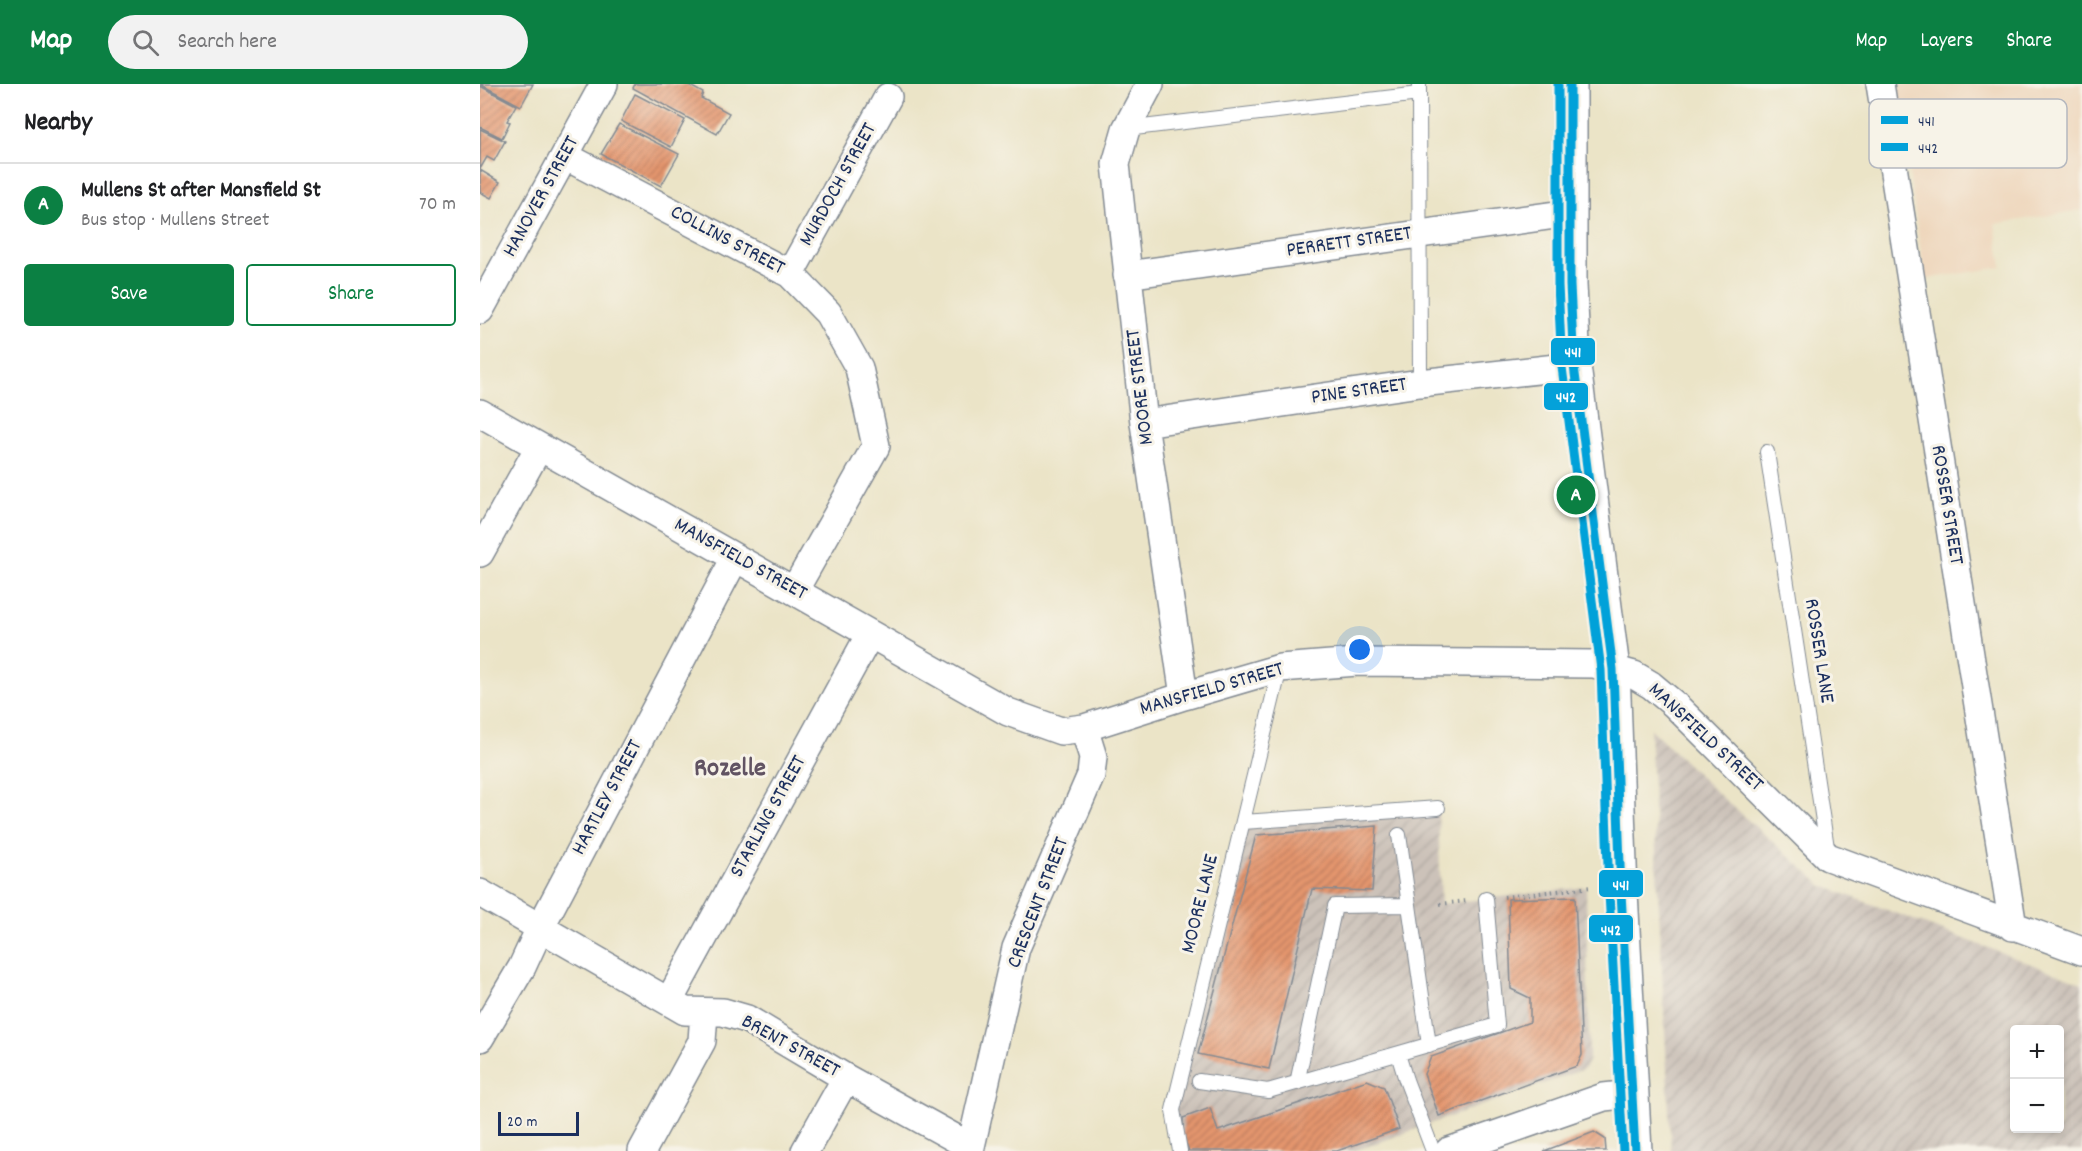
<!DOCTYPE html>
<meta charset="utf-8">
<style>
:root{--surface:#fff;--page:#f2f2f2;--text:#202124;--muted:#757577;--line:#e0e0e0;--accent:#0b8043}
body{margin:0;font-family:Dekko,sans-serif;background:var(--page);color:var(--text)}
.controls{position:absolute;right:18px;bottom:18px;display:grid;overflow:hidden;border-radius:6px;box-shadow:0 3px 9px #0003}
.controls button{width:54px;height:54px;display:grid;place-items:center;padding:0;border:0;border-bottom:2px solid var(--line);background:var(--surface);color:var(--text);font:30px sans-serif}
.scale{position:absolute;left:18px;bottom:15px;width:81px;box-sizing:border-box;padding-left:6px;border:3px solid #1b2f5e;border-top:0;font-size:16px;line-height:21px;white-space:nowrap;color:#1b2f5e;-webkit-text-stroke:4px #f7f3e8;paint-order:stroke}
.you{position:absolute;left:880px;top:566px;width:21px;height:21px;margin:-15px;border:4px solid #fff;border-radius:50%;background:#1a73e8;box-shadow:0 0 0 9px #1a73e833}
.badge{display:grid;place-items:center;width:39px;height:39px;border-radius:50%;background:var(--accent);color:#fff;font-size:20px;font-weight:700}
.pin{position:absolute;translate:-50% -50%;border:3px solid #fff;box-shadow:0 2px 6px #0006}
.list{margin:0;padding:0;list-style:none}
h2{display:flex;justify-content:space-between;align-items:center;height:78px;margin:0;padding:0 24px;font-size:26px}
h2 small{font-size:20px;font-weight:400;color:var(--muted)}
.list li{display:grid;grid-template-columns:39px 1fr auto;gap:18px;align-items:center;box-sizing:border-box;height:84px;padding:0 24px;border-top:2px solid var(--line)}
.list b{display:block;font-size:22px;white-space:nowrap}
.list p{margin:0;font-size:20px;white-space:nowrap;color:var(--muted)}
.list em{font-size:20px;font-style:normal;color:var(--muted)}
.actions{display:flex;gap:12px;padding:18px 24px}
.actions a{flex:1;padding:14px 0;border:2px solid var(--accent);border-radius:6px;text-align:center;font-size:21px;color:var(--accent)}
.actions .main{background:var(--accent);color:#fff}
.icon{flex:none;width:33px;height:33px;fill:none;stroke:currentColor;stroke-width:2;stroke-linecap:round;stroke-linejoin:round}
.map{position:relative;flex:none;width:1602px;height:1067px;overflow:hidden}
header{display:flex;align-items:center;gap:36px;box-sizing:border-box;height:84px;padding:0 30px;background:var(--accent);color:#fff}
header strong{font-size:28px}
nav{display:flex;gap:33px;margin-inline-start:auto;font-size:21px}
.search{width:420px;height:54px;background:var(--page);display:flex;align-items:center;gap:15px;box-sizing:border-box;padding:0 21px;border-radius:33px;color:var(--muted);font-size:22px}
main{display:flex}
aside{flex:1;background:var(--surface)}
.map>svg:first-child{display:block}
</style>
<header>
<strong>Map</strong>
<div class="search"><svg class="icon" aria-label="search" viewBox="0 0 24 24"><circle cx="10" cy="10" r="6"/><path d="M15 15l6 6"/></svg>Search here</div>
<nav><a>Map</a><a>Layers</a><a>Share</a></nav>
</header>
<main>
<aside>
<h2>Nearby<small></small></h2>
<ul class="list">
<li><span class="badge">A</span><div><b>Mullens St after Mansfield St</b><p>Bus stop · Mullens Street</p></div><em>70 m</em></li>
</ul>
<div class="actions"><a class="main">Save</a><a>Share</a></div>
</aside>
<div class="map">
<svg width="1602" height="1067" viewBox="0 0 1602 1067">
<defs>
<pattern id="industrial-furrows" width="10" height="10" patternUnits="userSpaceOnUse" patternTransform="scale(1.5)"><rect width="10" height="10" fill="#ccc2b9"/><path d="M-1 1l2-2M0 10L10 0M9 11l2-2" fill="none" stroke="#afa7a1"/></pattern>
<pattern id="building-hatch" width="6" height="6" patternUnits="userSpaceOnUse" patternTransform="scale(1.5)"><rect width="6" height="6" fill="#e4956d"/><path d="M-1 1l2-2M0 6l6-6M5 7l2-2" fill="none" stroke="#b87a5d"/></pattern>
</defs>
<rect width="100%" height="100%" fill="#f7f3e8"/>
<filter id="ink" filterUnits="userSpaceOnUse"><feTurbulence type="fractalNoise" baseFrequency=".0167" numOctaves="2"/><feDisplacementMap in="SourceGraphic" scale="12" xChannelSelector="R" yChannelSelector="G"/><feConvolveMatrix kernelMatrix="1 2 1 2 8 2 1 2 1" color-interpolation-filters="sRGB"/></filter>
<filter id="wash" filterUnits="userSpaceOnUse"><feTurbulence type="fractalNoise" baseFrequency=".008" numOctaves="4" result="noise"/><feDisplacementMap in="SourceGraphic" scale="24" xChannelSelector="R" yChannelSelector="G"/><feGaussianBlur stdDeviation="1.35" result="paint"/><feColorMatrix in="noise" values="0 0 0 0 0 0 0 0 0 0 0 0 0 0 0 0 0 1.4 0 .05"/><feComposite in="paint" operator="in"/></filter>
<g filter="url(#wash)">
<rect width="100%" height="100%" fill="#ebe4c7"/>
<path fill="#eed6bb" d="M1416 0H1602V126L1515 140 1522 183 1445 195Z"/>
<path fill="url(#industrial-furrows)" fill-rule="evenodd" d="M1170 644 1235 707 1343 802 1602 899V1067H1191ZM1534 946H1580V1044H1534Z
M958 724 961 820 1106 803 1109 975 1104 985 874 1067H700L693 1026 763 738Z"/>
<g id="blocks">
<path fill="url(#building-hatch)" d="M0 0H53L41 22Z
M155 0H207L223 9 221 14 249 29 237 50 153 4Z
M0 2 36 21 27 37 30 38 22 54 0 43Z
M155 10 205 36 191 63 141 37Z
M139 40 199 70 181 102 121 70Z
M0 45 25 57 14 77 7 73 0 85Z
M0 86 20 98 11 114 0 108Z
M897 742 892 807 832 805 789 985 718 970 776 751Z
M1095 813 1102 971 1097 982 959 1032 944 990 951 973 1050 938V914L1031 905 1028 815Z
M887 996 904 1003 919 1045 857 1067H709L703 1051V1034L730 1024 738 1047Z
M1114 1048 1125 1055 1126 1067H1064Z"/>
</g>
</g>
<g filter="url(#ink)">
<use href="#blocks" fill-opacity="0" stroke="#838a92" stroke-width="1.5"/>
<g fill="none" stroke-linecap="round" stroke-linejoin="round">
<g stroke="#838a92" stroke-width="16">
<path id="service" d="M939 0 940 299
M646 45 939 10
M1287 368 1348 770
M763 738 958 724
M919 751 949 961
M918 970 926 996 953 1067
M719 997 788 1007 1017 941 1006 815
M817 999 855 822 929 821
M700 1067 693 1026 800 584"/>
</g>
<g stroke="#838a92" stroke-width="30">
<path id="minor" d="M670 0 646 45 636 80 664 339 704 612
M1400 0 1533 843
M85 72 310 190 348 229 379 284 396 362 314 507
M310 190 408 13
M647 191 1090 129
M0 226 124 0
M0 329 528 628 581 647 604 644 704 612 800 584 877 578 1114 580 1154 591 1171 601 1195 621 1348 773 1602 867
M664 339 940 299 1094 282
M0 469 59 363
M0 809 205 927 243 928 267 935 366 994 491 1063
M189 917 390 550
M0 954 42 883 60 844 255 474
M162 1067 222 957 224 929
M325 1067 366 994
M490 1067 536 864 611 691 613 673 604 644
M969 1067 1124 1013 1151 1010"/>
</g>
<g stroke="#838a92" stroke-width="36">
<path id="tertiary" d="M1090 0V201L1094 282 1133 585 1141 808 1155 1067"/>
</g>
<path stroke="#838a92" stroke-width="4" stroke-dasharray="1.5 4.5" stroke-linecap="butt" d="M1024 813 1112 803
M960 820 987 817"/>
<use href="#service" stroke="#fff" stroke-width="14"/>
<use href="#minor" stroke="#fff" stroke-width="27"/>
<use href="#tertiary" stroke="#fff" stroke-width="33"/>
<g stroke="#f7f3e8" stroke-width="14">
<path id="bus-1" d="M1090 0V201L1094 282 1133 585 1141 808 1155 1067"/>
</g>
<g stroke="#f7f3e8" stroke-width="14">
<path id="bus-2" d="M1078 0V201L1082 283 1121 586 1129 809 1143 1067"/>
</g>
<use href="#bus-1" stroke="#04a1d9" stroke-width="9"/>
<use href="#bus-2" stroke="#04a1d9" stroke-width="9"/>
</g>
</g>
<g text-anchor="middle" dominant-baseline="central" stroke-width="6" stroke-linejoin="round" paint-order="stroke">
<g font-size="21" fill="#1b2f5e" stroke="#f7f3e8">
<text transform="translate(359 101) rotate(-61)">MURDOCH STREET</text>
<text transform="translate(62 113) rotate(-61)">HANOVER STREET</text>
<text transform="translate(247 157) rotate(28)">COLLINS STREET</text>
<text transform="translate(869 159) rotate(-8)">PERRETT STREET</text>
<text transform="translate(661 303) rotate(-97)">MOORE STREET</text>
<text transform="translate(879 308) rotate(-8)">PINE STREET</text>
<text transform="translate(1466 421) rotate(81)">ROSSER STREET</text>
<text transform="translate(260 476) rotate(29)">MANSFIELD STREET</text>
<text transform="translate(1338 567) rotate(81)">ROSSER LANE</text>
<text transform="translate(732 606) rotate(-16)">MANSFIELD STREET</text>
<text transform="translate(1225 654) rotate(43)">MANSFIELD STREET</text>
<text transform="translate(128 714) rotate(-62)">HARTLEY STREET</text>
<text transform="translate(289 733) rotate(-61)">STARLING STREET</text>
<text transform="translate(559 819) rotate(-69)">CRESCENT STREET</text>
<text transform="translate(721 820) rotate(-76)">MOORE LANE</text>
<text transform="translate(310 963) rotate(29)">BRENT STREET</text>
</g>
<g font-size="27" font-weight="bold" fill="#615363" stroke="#f7f3e8">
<text x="250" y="685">Rozelle</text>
</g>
</g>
<rect x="1389" y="15" width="198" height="69" rx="9" fill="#f7f3e8" stroke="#b5b8bf" stroke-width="1.5"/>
<rect x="1401" y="32" width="27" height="8" fill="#04a1d9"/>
<rect x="1401" y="59" width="27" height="8" fill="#04a1d9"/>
<g font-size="16" fill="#1b2f5e">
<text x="1438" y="42">441</text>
<text x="1438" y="69">442</text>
</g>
<g stroke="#f7f3e8" stroke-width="2">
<rect x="1070" y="253" width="46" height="29" rx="6" fill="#04a1d9"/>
<rect x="1063" y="298" width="46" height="29" rx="6" fill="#04a1d9"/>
<rect x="1118" y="785" width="46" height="29" rx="6" fill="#04a1d9"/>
<rect x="1108" y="830" width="46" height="29" rx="6" fill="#04a1d9"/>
</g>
<g font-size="16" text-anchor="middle" font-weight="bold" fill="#fff">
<text x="1093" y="273">441</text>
<text x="1086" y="318">442</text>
<text x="1141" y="806">441</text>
<text x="1131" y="851">442</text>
</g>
</svg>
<div class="controls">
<button>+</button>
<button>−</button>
</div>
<div class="scale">20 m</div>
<div class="you"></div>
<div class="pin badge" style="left:1096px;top:411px">A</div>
</div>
</main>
